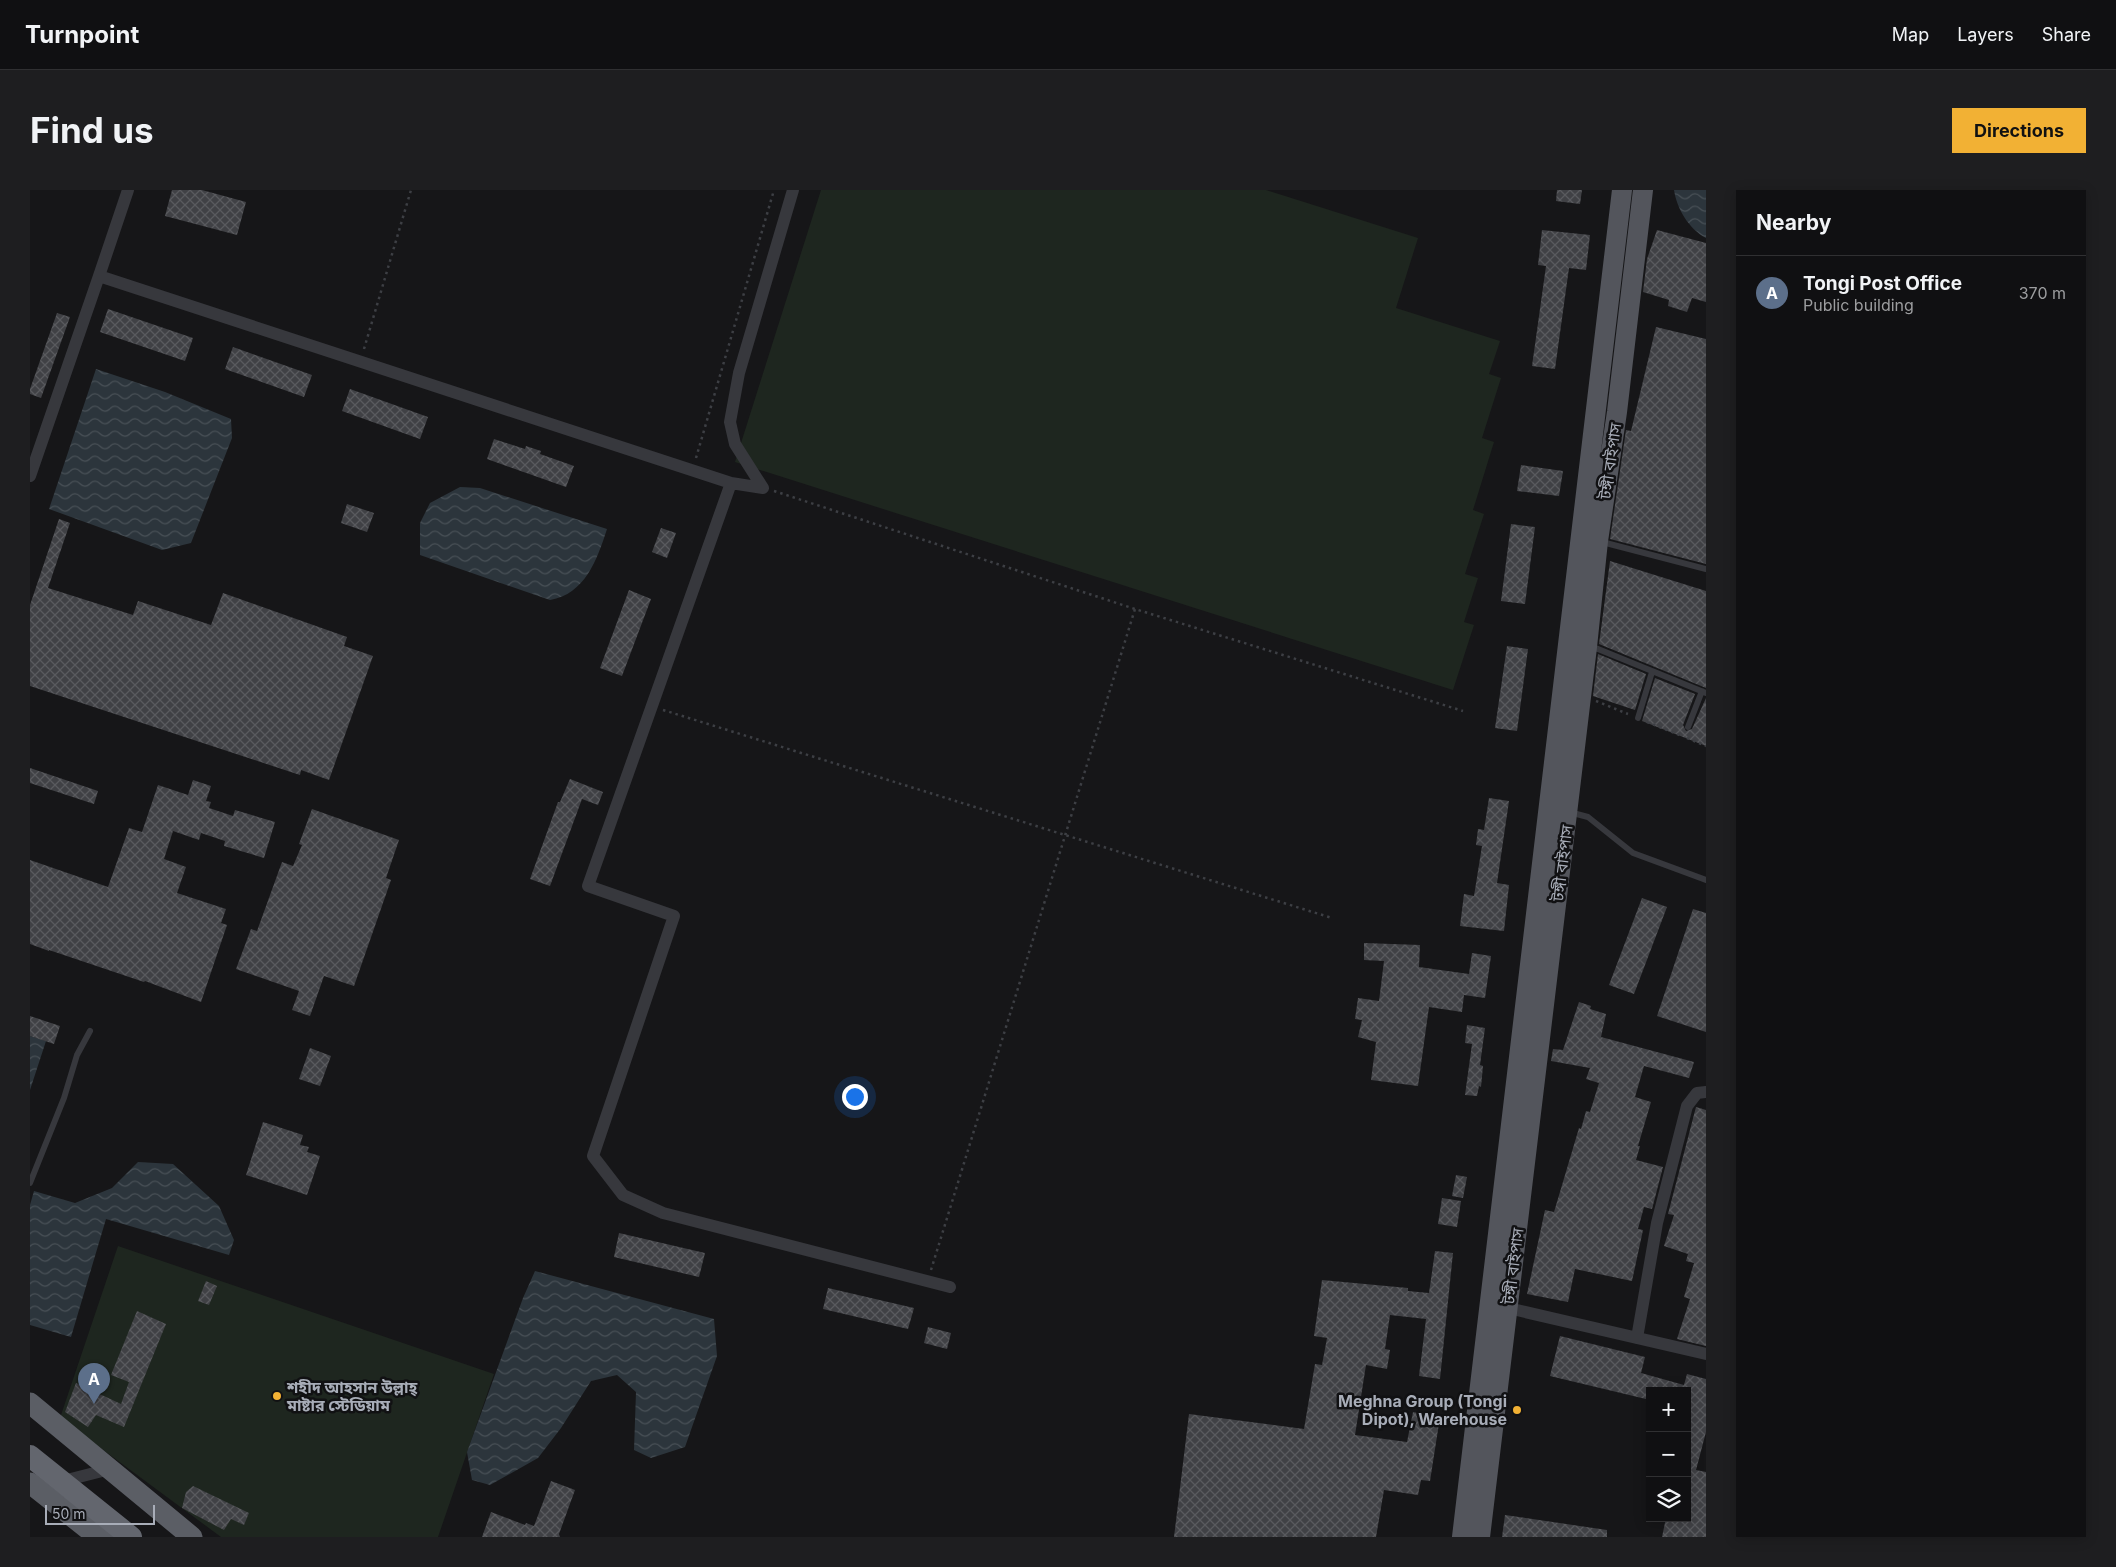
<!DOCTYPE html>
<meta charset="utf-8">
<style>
:root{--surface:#101012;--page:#1e1e20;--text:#f1f3f6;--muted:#9c9d9f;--line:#303032;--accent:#f2b134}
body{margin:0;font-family:Inter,"Noto Sans Bengali",sans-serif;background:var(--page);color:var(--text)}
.controls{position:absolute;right:15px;bottom:15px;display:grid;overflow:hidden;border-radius:0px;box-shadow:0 2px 12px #0003}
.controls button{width:45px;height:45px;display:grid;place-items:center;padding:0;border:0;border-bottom:1px solid var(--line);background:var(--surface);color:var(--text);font:25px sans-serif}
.scale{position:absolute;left:15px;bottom:12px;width:110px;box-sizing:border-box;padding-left:5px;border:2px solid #a8adb8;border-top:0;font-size:14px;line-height:18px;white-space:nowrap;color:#a8adb8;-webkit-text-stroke:4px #111113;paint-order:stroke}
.you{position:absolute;left:824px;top:906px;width:18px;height:18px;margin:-12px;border:4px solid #fff;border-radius:50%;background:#1a73e8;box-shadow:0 0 0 8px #1a73e833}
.badge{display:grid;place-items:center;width:32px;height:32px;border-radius:50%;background:var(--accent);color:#fff;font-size:16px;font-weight:700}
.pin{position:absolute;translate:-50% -41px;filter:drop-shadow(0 1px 2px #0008)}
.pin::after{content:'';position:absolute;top:26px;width:18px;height:15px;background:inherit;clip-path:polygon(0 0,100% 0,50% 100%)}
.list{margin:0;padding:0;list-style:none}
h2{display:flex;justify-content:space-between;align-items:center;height:65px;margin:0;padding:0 20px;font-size:21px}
h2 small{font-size:16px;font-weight:400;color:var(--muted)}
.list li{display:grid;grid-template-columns:32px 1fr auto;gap:15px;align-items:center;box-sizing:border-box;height:75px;padding:0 20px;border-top:1px solid var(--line)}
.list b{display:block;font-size:19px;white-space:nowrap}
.list p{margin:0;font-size:16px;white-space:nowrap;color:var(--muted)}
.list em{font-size:16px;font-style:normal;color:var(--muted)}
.icon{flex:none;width:28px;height:28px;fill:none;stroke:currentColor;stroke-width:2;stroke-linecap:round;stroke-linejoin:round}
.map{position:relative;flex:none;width:1676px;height:1347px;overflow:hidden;border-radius:0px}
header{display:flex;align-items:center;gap:30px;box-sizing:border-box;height:70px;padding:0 25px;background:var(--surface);border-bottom:1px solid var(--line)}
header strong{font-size:24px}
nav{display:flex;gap:28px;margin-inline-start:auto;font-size:18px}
.intro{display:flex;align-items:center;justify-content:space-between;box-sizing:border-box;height:120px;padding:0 30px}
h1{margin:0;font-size:35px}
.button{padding:12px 22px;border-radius:0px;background:var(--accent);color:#111;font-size:18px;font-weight:700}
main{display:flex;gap:30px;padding:0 30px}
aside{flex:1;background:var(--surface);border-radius:0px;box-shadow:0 2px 12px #0003}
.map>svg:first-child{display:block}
</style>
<header>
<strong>Turnpoint</strong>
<nav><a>Map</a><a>Layers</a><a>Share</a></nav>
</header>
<div class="intro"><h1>Find us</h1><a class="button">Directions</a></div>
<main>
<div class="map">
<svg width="1676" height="1347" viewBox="0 0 1676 1347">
<defs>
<pattern id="water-waves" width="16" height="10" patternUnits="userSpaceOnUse" patternTransform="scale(1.25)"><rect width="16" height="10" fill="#2c353c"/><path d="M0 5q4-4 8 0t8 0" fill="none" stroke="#485056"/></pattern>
<pattern id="building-cross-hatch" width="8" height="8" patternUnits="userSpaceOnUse" patternTransform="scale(1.25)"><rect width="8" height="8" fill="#404145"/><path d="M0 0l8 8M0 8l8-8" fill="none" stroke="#595a5e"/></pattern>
</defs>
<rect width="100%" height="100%" fill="#161618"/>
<path fill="#1e261f" d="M791 0H1236L1388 48 1366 118 1470 151 1459 184 1471 188 1452 248 1464 252 1443 320 1454 324 1435 384 1448 388 1434 432 1444 435 1423 500 705 272Z
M88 1056 464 1184 408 1347H191L30 1228Z"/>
<path fill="url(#water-waves)" d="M1644 0H1676V48C1659 39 1647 19 1644 0Z
M66 179 135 202 201 229 202 248 161 353 132 360 19 319Z
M430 297 450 298 577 339C567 370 555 404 520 410L390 365V333L400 313Z
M0 846 16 851 0 900Z
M108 972 143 974 189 1016 204 1050 199 1065 76 1029 41 1147 0 1135V1015L4 1001 45 1013 82 998Z
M505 1081 684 1129 687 1166 655 1257 621 1268 604 1260 606 1202 587 1185 561 1191 531 1238 508 1268 460 1295 442 1290 437 1262 493 1108Z"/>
<path fill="url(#building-cross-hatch)" d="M142 0H172L216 12 207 45 135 26Z
M1527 0H1552L1550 14 1526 11Z
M1512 40 1560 45 1556 80 1539 78 1525 179 1502 176 1516 76 1508 75Z
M1627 40 1676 53V112L1662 108 1657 122 1638 116 1639 110 1613 102 1617 69Z
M78 119 163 148 155 171 70 142Z
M27 123 40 127 11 208 0 204V199Z
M1626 137 1676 149V374L1580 349 1596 240 1601 241Z
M203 157 282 185 274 207 195 179Z
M320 199 398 227 390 249 312 221Z
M464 249 495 259 496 256 511 261 510 264 544 276 536 297 457 269Z
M1491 275 1533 281 1529 306 1487 301Z
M317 314 344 323 337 342 311 333Z
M29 329 40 333 18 398 103 425 108 411 181 435 193 403 317 447 314 456 343 466 299 590 271 580 270 585 0 496V415Z
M1481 334 1505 337 1495 414 1471 411Z
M631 338 646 343 637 368 622 362Z
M1580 371 1676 401V498L1569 454Z
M599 400 621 409 592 486 570 478Z
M1477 456 1498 459 1487 541 1465 538Z
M1568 464 1616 484 1605 520 1563 506Z
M1625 488 1665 504 1653 535 1656 541 1662 539 1676 508V556L1612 531Z
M0 578 68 601 64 614 0 593Z
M540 589 573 602 568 615 552 609 520 696 500 689 528 612H530Z
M163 590 181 596 176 611 181 612 179 618 203 626 205 620 245 632 234 668 194 656 195 651 171 643 169 650 143 641 134 669 156 677 147 703 196 719 191 733 197 735 171 812 115 791 114 792 19 760V761L0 754V670L78 697 99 638 112 642 128 595 158 605Z
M1459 608 1479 611 1467 693 1479 695 1474 741 1430 736 1434 704 1444 706 1452 656 1446 655 1448 639 1454 640Z
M282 619 369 650 356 688 361 690 324 796 294 786 280 826 262 820 269 801 206 779 221 739 227 741 252 672 263 676 272 655 269 654Z
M1612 708 1637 717 1604 804 1579 795Z
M1663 719 1676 723V842L1627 826Z
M1334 753 1390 755 1389 777 1439 784 1442 763 1461 766 1455 808 1434 805 1432 822 1399 817 1388 896 1341 890 1346 852 1328 847 1332 830 1325 829 1328 808 1349 811 1354 771 1334 770Z
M1549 812 1561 816 1560 819 1576 824 1571 847 1664 872 1659 888 1614 876 1605 907 1621 912 1608 956H1610L1606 970 1633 977 1622 1019 1614 1017 1608 1039 1613 1040 1602 1091 1545 1079 1538 1112 1497 1104 1515 1020 1524 1022 1549 938 1551 939 1556 921 1560 922 1569 893 1556 889 1560 878 1521 871 1523 859 1533 860Z
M0 826 30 836 24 854 0 846Z
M1437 835 1455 838 1450 875 1453 876 1451 897 1449 896 1447 906 1435 905 1442 854 1435 853Z
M280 858 301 866 290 896 269 889Z
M1666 917 1676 920V1156L1647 1149 1660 1109 1654 1107 1664 1073 1656 1071 1658 1064 1634 1056 1644 1025 1638 1024Z
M233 932 273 945 270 955 279 957 277 962 290 966 277 1005 216 985Z
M1426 985 1437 987 1433 1008 1422 1006Z
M1412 1008 1431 1011 1427 1037 1408 1034Z
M589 1043 675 1063 669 1087 584 1067Z
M1405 1061 1423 1063 1410 1189 1389 1186 1396 1129 1360 1125 1355 1159 1360 1160 1357 1179 1336 1175 1325 1245 1377 1252 1383 1222 1410 1227 1400 1291 1391 1290 1388 1305 1354 1300 1346 1347H1144L1159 1224 1274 1239 1285 1174 1292 1175 1297 1148 1284 1146 1292 1090 1378 1098V1101L1399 1103Z
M176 1091 187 1096 179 1115 168 1111Z
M798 1098 884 1118 878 1139 793 1119Z
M107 1121 136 1134 94 1237 66 1225 58 1237 35 1222 46 1193 91 1214 99 1192 81 1185Z
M898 1137 921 1143 917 1159 894 1153Z
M1530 1146 1615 1167 1611 1183 1654 1195 1657 1184 1676 1189V1242L1666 1280 1676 1282V1347H1632L1636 1328H1657V1201H1620V1210L1520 1186Z
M521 1291 545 1300 529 1344 530 1347H452L461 1322 495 1335 496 1333 504 1336Z
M163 1296 219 1323 214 1335 201 1329 194 1340 152 1318 156 1302Z
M1475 1325 1577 1340V1347H1472Z"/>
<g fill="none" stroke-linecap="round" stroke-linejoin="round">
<path stroke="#3d3f44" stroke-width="2.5" stroke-dasharray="2.5 4" stroke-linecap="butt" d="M334 159 381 0
M666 268 744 0
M744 301 1105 419 1433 521
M1566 511 1598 524
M633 520 1302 728
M1617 532 1652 546
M1657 548 1676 556
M901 1080 1105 419"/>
<path stroke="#37383d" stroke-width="6" d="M1572 352 1676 379
M1559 457 1568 459 1676 503
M1608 528 1622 482
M1658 537 1672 501
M1539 622 1558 627 1603 663 1676 690
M0 993 34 908 47 865 60 841"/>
<path stroke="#37383d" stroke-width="12" d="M69 86 98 0
M0 286 69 86 701 293 558 696 644 726 563 966 593 1005 633 1023 920 1097
M701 293 733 298
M733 298 705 254 700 232 709 183 763 0
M1478 1118 1676 1164
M1607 1148 1627 1033 1657 916 1667 903 1676 902
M29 1292 80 1279"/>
<path stroke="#53555c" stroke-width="20" d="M1432 1347 1592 0
M1450 1347 1557 457 1568 351 1587 222 1613 0"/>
<path stroke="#5b5e65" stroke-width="21" d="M0 1213 162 1347
M0 1293 68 1347"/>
<path stroke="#5b5e65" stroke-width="21" d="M44 1309 77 1347"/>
<path stroke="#63666e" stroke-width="22" d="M0 1266 101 1347"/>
</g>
<g fill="#f2b134" stroke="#111113" stroke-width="2">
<circle cx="247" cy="1206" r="5"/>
<circle cx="1487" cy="1220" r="5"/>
</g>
<g text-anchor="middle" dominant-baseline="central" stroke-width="5" stroke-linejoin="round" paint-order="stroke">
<g font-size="16" fill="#a8adb8" stroke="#111113">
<text transform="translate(1580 271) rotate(-82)">টঙ্গী বাইপাস</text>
<text transform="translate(1532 673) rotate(-83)">টঙ্গী বাইপাস</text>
<text transform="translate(1483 1076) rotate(-83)">টঙ্গী বাইপাস</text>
</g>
<g font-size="16" font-weight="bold" fill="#a8adb8" stroke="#111113" text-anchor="start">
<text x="257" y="1197">শহীদ আহসান উল্লাহ্‌<tspan x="257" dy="18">মাষ্টার স্টেডিয়াম</tspan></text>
<text x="1477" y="1211" text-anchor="end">Meghna Group (Tongi<tspan x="1477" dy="18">Dipot), Warehouse</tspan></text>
</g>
</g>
</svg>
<div class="controls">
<button>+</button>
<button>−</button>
<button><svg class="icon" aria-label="layers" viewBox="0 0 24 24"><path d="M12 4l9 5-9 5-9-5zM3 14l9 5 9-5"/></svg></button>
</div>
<div class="scale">50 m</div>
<div class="you"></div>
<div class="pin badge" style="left:64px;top:1214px;background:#5c6f8a">A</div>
</div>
<aside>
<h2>Nearby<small></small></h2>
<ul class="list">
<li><span class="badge" style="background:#5c6f8a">A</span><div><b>Tongi Post Office</b><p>Public building</p></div><em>370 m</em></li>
</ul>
</aside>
</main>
